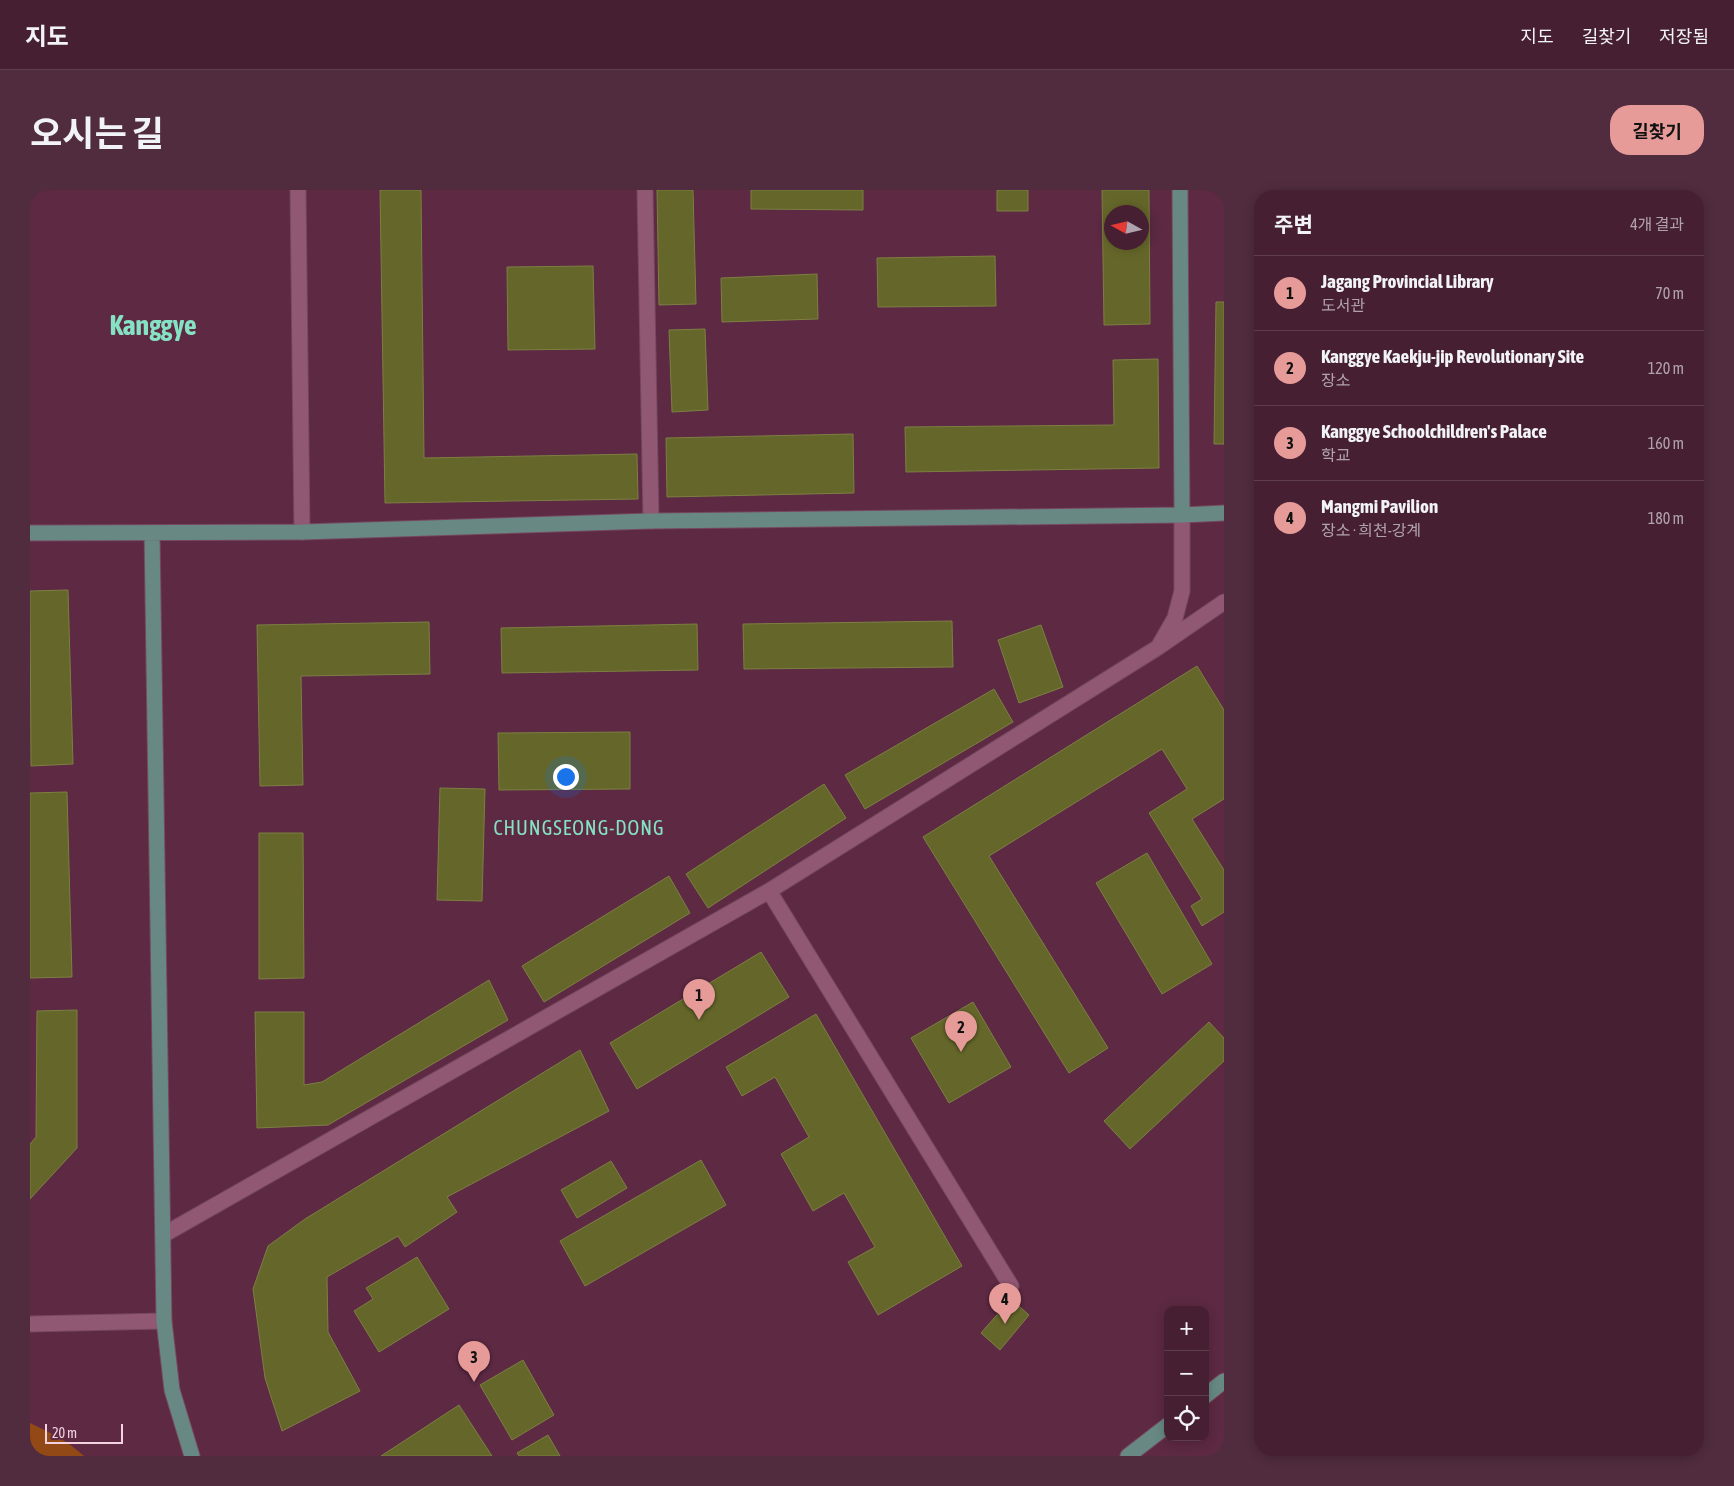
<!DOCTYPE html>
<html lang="ko">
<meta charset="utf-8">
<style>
:root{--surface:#461f32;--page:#502c3e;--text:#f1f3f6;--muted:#b0a2ac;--line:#5e3d4d;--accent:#e69b98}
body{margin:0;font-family:"Asap Condensed","Noto Sans KR",sans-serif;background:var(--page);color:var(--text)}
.controls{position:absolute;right:15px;bottom:15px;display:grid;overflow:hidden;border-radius:10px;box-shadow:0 2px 12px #0003}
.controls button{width:45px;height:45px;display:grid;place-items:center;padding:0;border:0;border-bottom:1px solid var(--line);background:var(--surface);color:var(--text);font:25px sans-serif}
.compass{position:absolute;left:1074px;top:15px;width:45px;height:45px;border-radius:50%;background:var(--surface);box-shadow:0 2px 12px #0003;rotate:278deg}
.scale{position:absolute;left:15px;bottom:12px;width:78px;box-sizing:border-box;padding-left:5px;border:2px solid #f3d1df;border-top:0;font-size:14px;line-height:18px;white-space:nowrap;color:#f3d1df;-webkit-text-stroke:4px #5d2943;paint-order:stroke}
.you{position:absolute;left:535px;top:586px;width:18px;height:18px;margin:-12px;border:4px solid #fff;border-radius:50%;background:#1a73e8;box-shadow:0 0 0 8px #1a73e833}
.badge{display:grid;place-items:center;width:32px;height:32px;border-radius:50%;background:var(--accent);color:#111;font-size:16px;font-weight:700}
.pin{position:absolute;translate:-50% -41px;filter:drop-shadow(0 1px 2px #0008)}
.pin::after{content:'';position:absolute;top:26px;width:18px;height:15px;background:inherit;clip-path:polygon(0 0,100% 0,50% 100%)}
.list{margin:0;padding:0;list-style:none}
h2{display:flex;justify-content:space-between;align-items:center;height:65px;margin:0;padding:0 20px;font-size:21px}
h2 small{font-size:16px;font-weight:400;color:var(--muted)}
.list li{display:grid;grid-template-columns:32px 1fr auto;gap:15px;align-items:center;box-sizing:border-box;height:75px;padding:0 20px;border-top:1px solid var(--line)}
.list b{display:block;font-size:19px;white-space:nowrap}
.list p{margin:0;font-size:16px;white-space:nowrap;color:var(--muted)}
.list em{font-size:16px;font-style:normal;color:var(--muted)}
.icon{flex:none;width:28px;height:28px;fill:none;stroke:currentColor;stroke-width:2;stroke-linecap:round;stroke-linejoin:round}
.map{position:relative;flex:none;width:1194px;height:1266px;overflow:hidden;border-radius:20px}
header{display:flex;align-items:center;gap:30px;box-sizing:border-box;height:70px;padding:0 25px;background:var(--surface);border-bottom:1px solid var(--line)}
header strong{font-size:24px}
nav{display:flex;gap:28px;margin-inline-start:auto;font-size:18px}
.intro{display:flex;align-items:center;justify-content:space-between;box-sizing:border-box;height:120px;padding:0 30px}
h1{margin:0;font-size:35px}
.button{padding:12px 22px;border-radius:20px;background:var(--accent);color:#111;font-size:18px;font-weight:700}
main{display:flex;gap:30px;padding:0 30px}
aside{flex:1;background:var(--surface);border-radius:20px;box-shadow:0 2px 12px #0003}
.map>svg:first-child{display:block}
</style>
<header>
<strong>지도</strong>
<nav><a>지도</a><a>길찾기</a><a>저장됨</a></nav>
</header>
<div class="intro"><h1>오시는 길</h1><a class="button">길찾기</a></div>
<main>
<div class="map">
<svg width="1194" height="1266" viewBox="0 0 1194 1266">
<rect width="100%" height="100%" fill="#5d2943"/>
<path fill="#924916" d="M0 1233C19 1242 38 1251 54 1266H0Z"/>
<path fill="#65672a" stroke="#7d7f43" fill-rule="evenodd" d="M350 0H391L394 268 607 264 608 309 355 313Z
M627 0H663L666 114 629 115Z
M721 0H833V20L721 19Z
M967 0H998V21H967Z
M1072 0H1119L1120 134 1074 135ZM1082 22H1112V52H1082Z
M965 66 966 116 848 117 847 68Z
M563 76 565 159 478 160 477 77Z
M787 84 788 129 692 132 691 88Z
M1186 112H1194V254H1184Z
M675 139 678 220 642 222 639 140Z
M1128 169 1129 278 876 282 875 237 1084 235 1083 170Z
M823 244 824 303 637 307 636 248Z
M38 400 43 574 1 576 0 401Z
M922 431 923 477 714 479 713 434Z
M399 432 400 484 271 486 273 595 230 596 227 435Z
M667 434 668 480 472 483 471 438Z
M1011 435 1033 497 989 513 968 450Z
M1167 476 1194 520V609L1162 629 1194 680V722L1172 736 1161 716 1172 709 1119 623 1157 599 1132 559 959 666 1078 858 1039 883 893 647Z
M964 499 983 532 835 619 815 585Z
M600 542V599L469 600 468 543Z
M794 594 816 628 678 718 656 684Z
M410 598 455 599 452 711 407 710Z
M37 602 42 787 0 788V603Z
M229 643H273L274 788 229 789Z
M1117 663 1182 774 1132 804 1066 693Z
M639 686 660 723 514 812 492 776Z
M731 762 759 807 607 899 580 853Z
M459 790 478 830 298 935 227 938 225 822H274V895L292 892Z
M943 812 981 877 919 913 881 848Z
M47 820V958L0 1009V954L6 947 7 821Z
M786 824 932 1076 848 1125 818 1072 845 1057 814 1003 783 1021 751 964 779 947 745 887 712 906 696 877Z
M1179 832 1194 848V871L1100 959 1074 931Z
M550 860 579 921 417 1007 427 1022 375 1057 368 1046 297 1087 298 1142 330 1201 252 1241 235 1188 223 1099 238 1056 275 1029Z
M671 970 696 1015 555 1096 530 1051Z
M581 971 597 998 547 1028 531 1000Z
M387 1067 419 1119 349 1162 324 1121 343 1109 336 1098Z
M981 1109 999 1125 970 1160 951 1143Z
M493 1170 524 1225 482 1250 450 1195Z
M429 1215 462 1266H351Z
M518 1245 530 1266H489L487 1263Z"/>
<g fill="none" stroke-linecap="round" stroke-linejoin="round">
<g stroke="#764860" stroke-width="17">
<path id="minor" d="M268 0 272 342
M615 0 621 331
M1130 454 1145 428 1152 401V325
M739 701 981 1096
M133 1045 739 701 1127 458 1194 412
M0 1134 134 1131"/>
</g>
<g stroke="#764860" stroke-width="17">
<path id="major" d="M1150 0 1152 325
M0 343 272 342 621 331 1152 325 1194 323
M122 343 134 1131 142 1200 162 1266
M1175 1206 1194 1191
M1098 1266 1138 1235"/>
</g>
<use href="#minor" stroke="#915873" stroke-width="15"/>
<use href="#major" stroke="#688983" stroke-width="15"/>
</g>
<g text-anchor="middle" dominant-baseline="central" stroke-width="5" stroke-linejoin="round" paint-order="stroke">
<g font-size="20" letter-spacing="1" fill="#85e2c3" stroke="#5d2943">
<text x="549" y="637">CHUNGSEONG-DONG</text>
</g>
<g font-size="28" font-weight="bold" fill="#85e2c3" stroke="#5d2943">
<text x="123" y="135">Kanggye</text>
</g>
</g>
</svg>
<div class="controls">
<button>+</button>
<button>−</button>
<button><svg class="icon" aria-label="locate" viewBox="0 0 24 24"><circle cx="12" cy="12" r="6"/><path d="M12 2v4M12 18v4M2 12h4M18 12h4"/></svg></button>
</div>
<svg class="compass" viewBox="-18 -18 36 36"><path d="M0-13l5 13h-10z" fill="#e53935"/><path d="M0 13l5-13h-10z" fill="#b0a2ac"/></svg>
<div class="scale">20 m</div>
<div class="you"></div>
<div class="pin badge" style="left:669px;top:830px">1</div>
<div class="pin badge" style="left:931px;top:862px">2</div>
<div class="pin badge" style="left:444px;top:1192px">3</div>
<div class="pin badge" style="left:975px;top:1134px">4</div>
</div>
<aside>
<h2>주변<small>4개 결과</small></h2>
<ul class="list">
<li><span class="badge">1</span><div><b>Jagang Provincial Library</b><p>도서관</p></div><em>70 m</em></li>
<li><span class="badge">2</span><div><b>Kanggye Kaekju-jip Revolutionary Site</b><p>장소</p></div><em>120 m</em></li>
<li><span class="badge">3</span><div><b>Kanggye Schoolchildren's Palace</b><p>학교</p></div><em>160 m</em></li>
<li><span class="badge">4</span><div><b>Mangmi Pavilion</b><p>장소 · 희천-강계</p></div><em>180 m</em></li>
</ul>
</aside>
</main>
